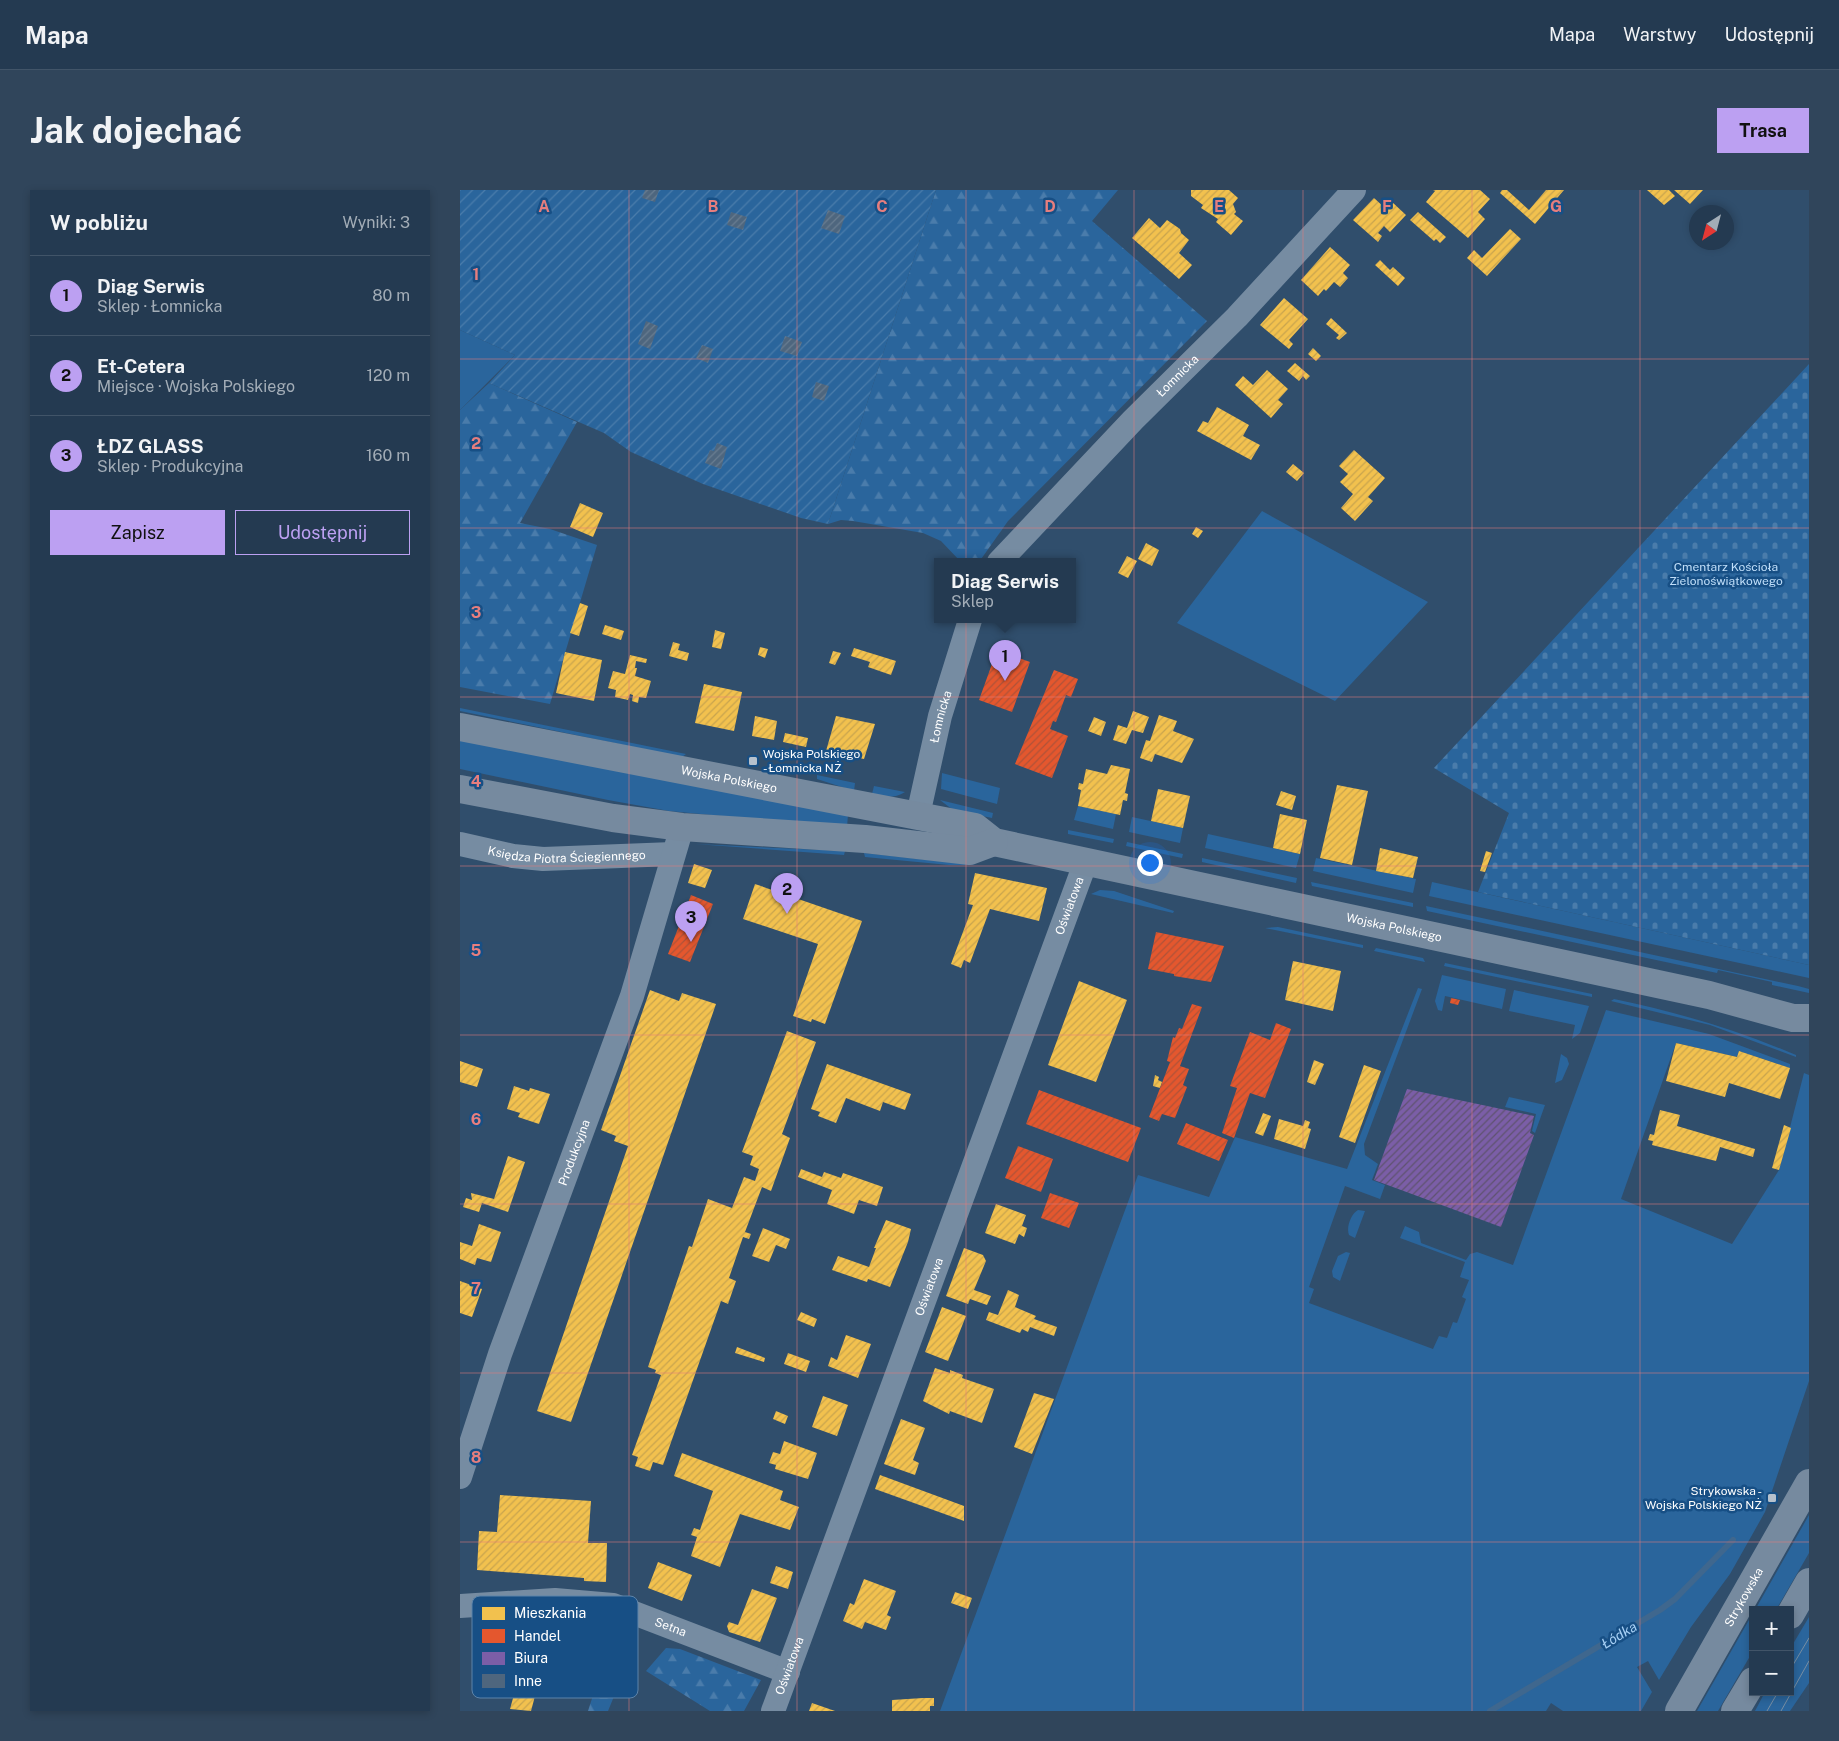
<!DOCTYPE html>
<html lang="pl">
<meta charset="utf-8">
<style>
:root{--surface:#243a51;--page:#30455b;--text:#f1f3f6;--muted:#a3adb7;--line:#415468;--accent:#bca0f2}
body{margin:0;font-family:"Public Sans",sans-serif;background:var(--page);color:var(--text)}
.controls{position:absolute;right:15px;bottom:15px;display:grid;overflow:hidden;border-radius:0px;box-shadow:0 2px 8px #0003}
.controls button{width:45px;height:45px;display:grid;place-items:center;padding:0;border:0;border-bottom:1px solid var(--line);background:var(--surface);color:var(--text);font:25px sans-serif}
.compass{position:absolute;left:1229px;top:15px;width:45px;height:45px;border-radius:50%;background:var(--surface);box-shadow:0 2px 8px #0003;rotate:216deg}
.you{position:absolute;left:689px;top:672px;width:18px;height:18px;margin:-12px;border:4px solid #fff;border-radius:50%;background:#1a73e8;box-shadow:0 0 0 8px #1a73e833}
.badge{display:grid;place-items:center;width:32px;height:32px;border-radius:50%;background:var(--accent);color:#111;font-size:16px;font-weight:700}
.pin{position:absolute;translate:-50% -41px;filter:drop-shadow(0 1px 2px #0008)}
.pin::after{content:'';position:absolute;top:26px;width:18px;height:15px;background:inherit;clip-path:polygon(0 0,100% 0,50% 100%)}
.popup{position:absolute;left:474px;top:368px;width:142px;height:65px;box-sizing:border-box;display:grid;place-content:center;border-radius:0px;background:var(--surface);filter:drop-shadow(0 1px 4px #0005);font-size:16px;white-space:nowrap;color:var(--muted)}
.popup b{font-size:19px;color:var(--text)}
.popup::after{content:'';position:absolute;left:50%;top:100%;margin-left:-10px;border:10px solid transparent;border-top-color:var(--surface)}
.list{margin:0;padding:0;list-style:none}
h2{display:flex;justify-content:space-between;align-items:center;height:65px;margin:0;padding:0 20px;font-size:21px}
h2 small{font-size:16px;font-weight:400;color:var(--muted)}
.list li{display:grid;grid-template-columns:32px 1fr auto;gap:15px;align-items:center;box-sizing:border-box;height:80px;padding:0 20px;border-top:1px solid var(--line)}
.list b{display:block;font-size:19px;white-space:nowrap}
.list p{margin:0;font-size:16px;white-space:nowrap;color:var(--muted)}
.list em{font-size:16px;font-style:normal;color:var(--muted)}
.actions{display:flex;gap:10px;padding:15px 20px}
.actions a{flex:1;padding:11px 0;border:1px solid var(--accent);border-radius:0px;text-align:center;font-size:18px;color:var(--accent)}
.actions .main{background:var(--accent);color:#111}
.map{position:relative;flex:none;width:1349px;height:1521px;overflow:hidden;border-radius:0px}
header{display:flex;align-items:center;gap:30px;box-sizing:border-box;height:70px;padding:0 25px;background:var(--surface);border-bottom:1px solid var(--line)}
header strong{font-size:24px}
nav{display:flex;gap:28px;margin-inline-start:auto;font-size:18px}
.intro{display:flex;align-items:center;justify-content:space-between;box-sizing:border-box;height:120px;padding:0 30px}
h1{margin:0;font-size:35px}
.button{padding:12px 22px;border-radius:0px;background:var(--accent);color:#111;font-size:18px;font-weight:700}
main{display:flex;gap:30px;padding:0 30px}
aside{flex:1;background:var(--surface);border-radius:0px;box-shadow:0 2px 8px #0003}
.map>svg:first-child{display:block}
</style>
<header>
<strong>Mapa</strong>
<nav><a>Mapa</a><a>Warstwy</a><a>Udostępnij</a></nav>
</header>
<div class="intro"><h1>Jak dojechać</h1><a class="button">Trasa</a></div>
<main>
<aside>
<h2>W pobliżu<small>Wyniki: 3</small></h2>
<ul class="list">
<li><span class="badge">1</span><div><b>Diag Serwis</b><p>Sklep · Łomnicka</p></div><em>80 m</em></li>
<li><span class="badge">2</span><div><b>Et-Cetera</b><p>Miejsce · Wojska Polskiego</p></div><em>120 m</em></li>
<li><span class="badge">3</span><div><b>ŁDZ GLASS</b><p>Sklep · Produkcyjna</p></div><em>160 m</em></li>
</ul>
<div class="actions"><a class="main">Zapisz</a><a>Udostępnij</a></div>
</aside>
<div class="map">
<svg width="1349" height="1521" viewBox="0 0 1349 1521">
<defs>
<pattern id="forest-firs" width="22" height="20" patternUnits="userSpaceOnUse" patternTransform="scale(1.25)"><rect width="22" height="20" fill="#2a659c"/><path d="M5 1l3.5 6h-7zM16 11l3.5 6h-7z" fill="#4a7cab"/></pattern>
<pattern id="cemetery-stones" width="16" height="16" patternUnits="userSpaceOnUse" patternTransform="scale(1.25)"><rect width="16" height="16" fill="#2a659c"/><path d="M2 7V4a2 2 0 0 1 4 0v3zM10 15v-3a2 2 0 0 1 4 0v3z" fill="#4a7cab"/></pattern>
<pattern id="garden-furrows" width="10" height="10" patternUnits="userSpaceOnUse" patternTransform="scale(1.25)"><rect width="10" height="10" fill="#2a659c"/><path d="M-1 1l2-2M0 10L10 0M9 11l2-2" fill="none" stroke="#4a7cab"/></pattern>
<pattern id="homes-hatch" width="6" height="6" patternUnits="userSpaceOnUse" patternTransform="scale(1.25)"><rect width="6" height="6" fill="#f2c14e"/><path d="M-1 1l2-2M0 6l6-6M5 7l2-2" fill="none" stroke="#c8a44e"/></pattern>
<pattern id="shops-hatch" width="6" height="6" patternUnits="userSpaceOnUse" patternTransform="scale(1.25)"><rect width="6" height="6" fill="#e4572e"/><path d="M-1 1l2-2M0 6l6-6M5 7l2-2" fill="none" stroke="#af5338"/></pattern>
<pattern id="offices-hatch" width="6" height="6" patternUnits="userSpaceOnUse" patternTransform="scale(1.25)"><rect width="6" height="6" fill="#7b5ea7"/><path d="M-1 1l2-2M0 6l6-6M5 7l2-2" fill="none" stroke="#5f5370"/></pattern>
<pattern id="building-hatch" width="6" height="6" patternUnits="userSpaceOnUse" patternTransform="scale(1.25)"><rect width="6" height="6" fill="#4e667e"/><path d="M-1 1l2-2M0 6l6-6M5 7l2-2" fill="none" stroke="#697d91"/></pattern>
</defs>
<rect width="100%" height="100%" fill="#304e6c"/>
<path fill="#2a659c" d="M0 140 55 165 0 220Z
M802 321 968 412 875 511 717 433Z
M0 518 226 564 222 567 0 521Z
M0 550 388 624 387 638 209 621 148 610 0 579Z
M482 583 540 598 537 614 481 599Z
M357 585 395 593 394 601 357 589Z
M414 596 445 602C434 609 424 607 412 604Z
M480 610 533 623 532 628 493 620Z
M618 616 656 624 653 639 614 630Z
M672 627 723 638 720 653 669 642Z
M608 640 654 649 653 653 608 644Z
M748 644 840 664 836 678 745 658Z
M667 652 723 664 722 668 666 656Z
M235 654 385 661 384 665Z
M404 663 516 675H489L405 667Z
M742 668 837 688 836 693 742 672Z
M856 668 956 689 953 703 853 681Z
M851 692 953 713V717L852 696Z
M972 692 1349 775V788L969 706Z
M640 700 654 701 714 721 713 723 631 704Z
M966 716 1338 796 1349 799V803L1312 795V792L1258 780 1257 783 967 721Z
M818 737 903 755V758L805 738Z
M916 758 963 768 965 772 914 761Z
M985 773 1132 804V807L984 776Z
M982 785 1046 799 1042 819 985 806 982 821 978 820 975 811Z
M958 798 962 799 904 954 905 965 918 974 912 990 925 995 920 1009 885 996 849 1097 854 1099 849 1113 973 1159 979 1146 987 1148 993 1132 997 1133 1006 1109 1002 1107 1009 1090 1000 1087 1005 1072 940 1048 945 1036 959 1042 961 1053 1006 1070 1010 1064 1017 1062 1053 1075 1146 820 1249 844 1330 874V878L1279 861 1277 867 1216 853 1161 1009 1272 1054 1319 980 1344 883 1349 885V1191L1305 1322 1270 1384 1231 1437 1199 1490 1188 1471 1177 1477 1192 1502 1181 1521H1103L1091 1513 1086 1521H480L678 985 749 1007 775 947 887 979Z
M1054 800 1129 816 1120 843 1112 849 1115 835 1049 821Z
M1154 809C1217 822 1277 840 1336 865V867L1250 835 1151 811Z
M1101 864 1107 868 1109 874 1102 890 1095 893Z
M1049 907 1085 915 1075 943 1072 941 1076 924 1045 917Z
M898 1020 905 1021 895 1048 889 1045C886 1037 891 1024 898 1020Z
M886 1062 890 1063 880 1091 873 1087 872 1081 878 1066Z
M1349 1325V1363L1316 1420H1295Z
M1293 1423V1461L1258 1521H1237Z
M1349 1427V1493L1330 1521H1295L1305 1502H1330V1459Z"/>
<path fill="url(#forest-firs)" d="M476 0H658L632 31 747 131 548 331 519 372H501L481 351 463 343 393 331 381 330 368 334Z
M29 193 117 232 60 333 90 339 137 355 90 514 0 497V220Z
M156 1434 170 1439 173 1460 148 1521H128Z
M206 1458 220 1459 301 1490 284 1521H250L186 1481Z"/>
<path fill="url(#cemetery-stones)" d="M1349 174V775L1018 702 1049 623 974 578Z"/>
<path fill="url(#garden-furrows)" d="M0 0H476L368 334 341 328 243 294 171 262 144 243 29 193 55 165 0 140Z"/>
<path fill="url(#homes-hatch)" d="M731 0H769L778 8 773 14 776 22 774 24 783 31 771 45 756 32 758 29 741 18 743 15 731 6Z
M973 0H1020L1030 9 1018 22 1025 29 1008 48 966 12 975 1Z
M1042 0H1047L1069 20 1086 0H1104L1075 34 1040 3Z
M1187 0H1209L1215 6 1204 15Z
M1214 0H1243L1230 14Z
M914 8 925 18 931 11 946 25 930 42 924 36 918 43 922 46 918 52 893 30Z
M958 22 986 47 980 53 976 49 974 51 950 30Z
M689 28 700 38 707 30 720 39 721 43 729 50 719 63 732 75 719 89 672 48Z
M1050 39 1061 49 1027 86 1007 68 1014 60 1022 68Z
M870 57 890 75 883 83 888 88 880 97 874 92 866 101 864 99 858 106 841 90Z
M920 70 930 80 933 77 945 88 938 96 915 75Z
M824 108 848 129 829 150 833 154 829 159 800 135Z
M871 128 887 143 879 150 876 148 879 145 866 134Z
M853 158 861 166 856 171 848 164Z
M835 173 850 186 846 190 843 186 839 191 827 181Z
M807 180 828 199 818 210 823 214 811 228 775 195 783 186 793 195Z
M757 217 789 235 783 246 800 255 791 270 737 241 743 231 748 233Z
M894 260 925 288 908 307 913 311 895 331 881 318 893 304 880 292 888 284 879 276Z
M833 274 844 283 837 291 826 282Z
M120 313 143 323 133 347 110 337Z
M736 337 743 341 738 348 732 344Z
M686 353 699 360 692 376 678 369Z
M667 366 677 371 668 388 658 383Z
M120 413 128 416 119 446 110 443Z
M145 435 164 441 161 450 142 444Z
M255 440 265 443 261 459 252 457Z
M213 452 220 454 218 460 229 463 227 471 209 466Z
M300 457 308 459 305 468 298 465Z
M394 458 436 471 431 485 408 477 410 472 391 466Z
M373 461 381 463 375 475 369 473Z
M105 462 142 470 134 511 96 503Z
M170 465 187 469 186 473 176 471 175 478H177L175 486 191 491 186 508 179 507 178 513 172 511 173 505 170 504 168 510 155 507 156 500 148 498 153 481 165 484Z
M244 494 282 502 274 541 235 533Z
M673 521 689 527 683 543 672 540 666 554 653 550 658 535 667 538Z
M699 525 717 531 713 541 734 549 722 573 695 564 692 572 680 568 686 550 690 551Z
M295 526 317 531 314 550 292 546Z
M376 526 415 534 404 569 366 561Z
M634 527 646 532 641 546 628 541Z
M325 543 348 548 346 557 323 552Z
M651 575 670 579 665 603 668 604 667 611 663 610 660 625 618 616 621 600 618 599 619 593 623 594 626 579 647 584Z
M877 595 908 601 892 675 860 668Z
M698 599 730 606 723 638 691 631Z
M821 601 836 606 832 620 816 615Z
M820 624 847 630 840 664 813 658Z
M920 658 958 667 953 688 916 681Z
M1026 661 1032 663 1025 682 1020 681Z
M234 674 252 680 245 698 228 693Z
M515 683 587 698 579 731 530 719 510 773 504 770 501 778 491 774 513 715 508 714Z
M295 694 402 731 365 834 352 829 351 832 333 826 358 754 283 729Z
M833 771 881 781 873 821 825 810Z
M619 791 667 810 636 892 588 875Z
M190 800 219 811 222 803 256 814 111 1232 77 1221 168 956 154 951 156 946 141 940Z
M327 841 356 852 322 944 330 948 311 1001 302 997 285 1042 291 1044 289 1049 283 1047 269 1088 276 1091 268 1114 261 1111 203 1275 193 1272 190 1281 175 1276 178 1267 172 1265 201 1185 195 1183 196 1180 188 1177 229 1056 232 1057 248 1009 272 1018 284 987 295 991 299 979 290 975 293 966 282 962Z
M1216 853 1277 867 1279 861 1330 878 1320 909 1269 893 1265 907 1206 891Z
M854 870 864 874 855 895 847 892Z
M0 871 23 879 17 897 0 892Z
M367 874 451 904 445 920 423 912 420 921 386 908 376 933 358 926 360 922 351 919Z
M904 875 921 881 895 953 879 947Z
M695 885 699 887 698 890 702 892 700 898 693 896Z
M54 896 69 901 70 898 90 904 79 934 58 927 60 923 47 919Z
M1200 920 1220 925 1217 936 1295 959 1293 967 1260 957 1256 971 1192 955 1193 951 1188 950 1190 944 1194 945Z
M803 923 811 926 803 946 795 943Z
M819 929 843 936 845 930 850 932 848 938 851 939 845 959 814 949Z
M1324 935 1331 938 1319 980 1312 978Z
M48 966 65 972 48 1022 22 1013 19 1022 3 1017 6 1008 12 1010 11 1003 34 1009Z
M341 979 362 987 364 982 381 988 383 983 423 997 417 1016 399 1010 394 1024 367 1014 372 1000 338 987Z
M536 1014 566 1025 562 1036 567 1038 564 1047 559 1044 555 1054 525 1043Z
M426 1030 451 1039 448 1052 430 1097 408 1089 407 1092 372 1080 378 1066 409 1077 416 1058H414Z
M19 1034 41 1042 31 1072 17 1068 15 1075 0 1069V1052L12 1056Z
M303 1038 330 1049 326 1059 316 1055 309 1072 292 1066Z
M504 1058 523 1065 526 1071 514 1100 531 1106 527 1115 510 1109 508 1114 486 1106Z
M0 1091 22 1099 12 1127 0 1123Z
M548 1100 559 1105 555 1117 576 1126 574 1129 597 1137 594 1146 570 1137 568 1142 562 1139 560 1143 526 1130 529 1122 538 1125Z
M482 1117 506 1126 488 1171 465 1162Z
M341 1122 357 1129 354 1137 337 1130Z
M386 1145 411 1154 398 1188 368 1176 371 1167 377 1170Z
M277 1157 305 1168 304 1172 275 1163Z
M328 1163 350 1171 346 1182 324 1174Z
M475 1178 490 1183V1180L503 1185 502 1188 534 1199 522 1233 490 1221 489 1224 463 1211Z
M574 1203 594 1209 572 1264 554 1257Z
M363 1206 388 1215 377 1246 352 1237Z
M316 1221 328 1226 325 1234 313 1229Z
M441 1229 465 1238 453 1270 459 1273 455 1285 424 1274Z
M324 1251 357 1263 348 1289 315 1279 316 1275 309 1273 313 1262 320 1264Z
M222 1263 323 1301 320 1310 339 1317 330 1340 280 1324 260 1377 231 1366 237 1347 231 1345 234 1338 240 1340 253 1301 214 1286Z
M420 1285 504 1316V1331L415 1299Z
M40 1305 131 1311 128 1353H147L146 1392 124 1391V1388L17 1380 19 1341 37 1342Z
M198 1372 232 1385 222 1411 188 1398Z
M316 1376 333 1382 328 1399 310 1393Z
M404 1389 436 1401 427 1425 431 1427 426 1440 405 1432 402 1439 383 1431 390 1413 394 1415Z
M292 1399 317 1408 300 1452 269 1442 267 1436 269 1432 278 1435Z
M495 1402 512 1408 508 1419 491 1413Z
M68 1468 83 1472 78 1488 63 1484Z
M55 1501 75 1506 71 1521 50 1519Z
M463 1508H474V1516H470V1521H432V1510Z
M352 1513 375 1521H349Z"/>
<path fill="url(#shops-hatch)" d="M537 460 570 472 552 522 519 510Z
M594 480 618 489 611 507 606 505 596 532 593 531 590 539 608 546 592 588 555 574Z
M231 705 253 714 230 772 208 764Z
M696 742 764 756 751 792 714 786V784L688 779Z
M991 808 1000 810 998 815 990 813Z
M732 814 742 817 720 876 729 879 723 895 727 897 715 928 702 924 699 931 689 927 710 872 707 871 713 847 715 848 719 838 722 839Z
M816 833 831 839 805 908 790 903 774 948 762 943 777 898 770 896 790 842 810 850Z
M579 900 681 938 668 972 566 934Z
M726 933 768 950 759 971 717 954Z
M558 956 593 969 581 1002 545 988Z
M590 1003 619 1013 609 1038 581 1028Z"/>
<path fill="url(#offices-hatch)" d="M947 899 1074 926 1070 943 1074 945 1041 1037 914 990Z"/>
<g fill="none" stroke-linecap="round" stroke-linejoin="round">
<path stroke="#3f678e" stroke-width="6" d="M1030 1521 1200 1420 1215 1409 1273 1350"/>
</g>
<path fill="url(#building-hatch)" d="M185 0H199L195 12 182 8Z
M368 20 385 26 379 44 361 38Z
M271 22 287 27 283 40 267 35Z
M186 131 198 136 190 159 178 154Z
M325 146 342 152 337 166 320 161Z
M242 155 253 159 248 173 236 168Z
M356 192 369 196 364 211 352 207Z
M257 253 267 257 261 279 245 273 250 260 254 261Z"/>
<g fill="none" stroke-linecap="round" stroke-linejoin="round">
<g stroke="#768ca2" stroke-width="24">
<path id="s1" d="M539 372 673 230 777 127 894 0"/>
<path id="s2" d="M458 625 480 526 510 430"/>
<path id="s3" d="M0 654 53 666 83 669 213 664"/>
<path id="s4" d="M0 1287 40 1164 172 806 222 637"/>
<path id="s5" d="M0 1416 95 1410 153 1415 328 1482"/>
<path id="s6" d="M313 1521 626 671"/>
</g>
<g stroke="#768a9f" stroke-width="28">
<path id="s7" d="M0 537 515 637 534 652 1249 805 1333 828H1349"/>
<path d="M0 599 153 628 222 637 405 649 510 661 534 652"/>
<path d="M1330 1425 1349 1392"/>
<path id="s8" d="M1219 1521 1349 1293"/>
<path d="M1275 1521 1293 1491"/>
</g>
<path stroke="#788ea2" stroke-width="1" d="M1330 1480 1349 1448
M1307 1521 1318 1502
M1321 1521 1349 1471"/>
</g>
<path fill="none" stroke="#e67e7e" stroke-width="1" stroke-opacity="0.55" d="M169 0V1521M337 0V1521M506 0V1521M674 0V1521M843 0V1521M1012 0V1521M1180 0V1521M0 169H1349M0 338H1349M0 507H1349M0 676H1349M0 845H1349M0 1014H1349M0 1183H1349M0 1352H1349"/>
<g fill="#b7c1cc" stroke="#174f85" stroke-width="2">
<rect x="288" y="566" width="10" height="10" rx="2.5"/>
<rect x="1307" y="1303" width="10" height="10" rx="2.5"/>
</g>
<g text-anchor="middle" dominant-baseline="central" stroke-width="5" stroke-linejoin="round" paint-order="stroke">
<g font-size="12" fill="#fff" stroke="#174f85">
<text stroke="none"><textPath href="#s1" startOffset="258">Łomnicka</textPath></text>
<text stroke="none"><textPath href="#s2" startOffset="101">Łomnicka</textPath></text>
<text stroke="none"><textPath href="#s7" startOffset="274">Wojska Polskiego</textPath></text>
<text stroke="none"><textPath href="#s3" startOffset="108">Księdza Piotra Ściegiennego</textPath></text>
<text stroke="none"><textPath href="#s6" startOffset="858">Oświatowa</textPath></text>
<text stroke="none"><textPath href="#s7" startOffset="958">Wojska Polskiego</textPath></text>
<text stroke="none"><textPath href="#s4" startOffset="344">Produkcyjna</textPath></text>
<text stroke="none"><textPath href="#s6" startOffset="452">Oświatowa</textPath></text>
<text stroke="none"><textPath href="#s8" startOffset="131">Strykowska</textPath></text>
<text stroke="none"><textPath href="#s5" startOffset="215">Setna</textPath></text>
<text stroke="none"><textPath href="#s6" startOffset="48">Oświatowa</textPath></text>
</g>
<g font-size="12" fill="#c1dffa" stroke="#174f85">
<text x="1266" y="377">Cmentarz Kościoła<tspan x="1266" dy="14">Zielonoświątkowego</tspan></text>
</g>
<g font-size="12" fill="#fff" stroke="#174f85" text-anchor="start">
<text x="303" y="564">Wojska Polskiego<tspan x="303" dy="14">- Łomnicka NŻ</tspan></text>
<text x="1302" y="1301" text-anchor="end">Strykowska -<tspan x="1302" dy="14">Wojska Polskiego NŻ</tspan></text>
</g>
<g font-size="14" font-style="italic" fill="#a7d0f5" stroke="#174f85">
<text transform="translate(1159 1445) rotate(-31)">Łódka</text>
</g>
</g>
<rect x="12" y="1406" width="166" height="102" rx="8" fill="#174f85" stroke="#5d84aa" stroke-width="1"/>
<rect x="22" y="1417" width="23" height="13" fill="#f2c14e"/>
<rect x="22" y="1439" width="23" height="14" fill="#e4572e"/>
<rect x="22" y="1462" width="23" height="13" fill="#7b5ea7"/>
<rect x="22" y="1484" width="23" height="14" fill="#4e667e"/>
<g font-size="14" fill="#fff">
<text x="54" y="1428">Mieszkania</text>
<text x="54" y="1451">Handel</text>
<text x="54" y="1473">Biura</text>
<text x="54" y="1496">Inne</text>
</g>
<g font-size="16" text-anchor="middle" font-weight="bold" fill="#e67e7e" stroke="#174f85" stroke-width="5" stroke-linejoin="round" paint-order="stroke">
<text x="84" y="22">A</text>
<text x="253" y="22">B</text>
<text x="422" y="22">C</text>
<text x="590" y="22">D</text>
<text x="759" y="22">E</text>
<text x="927" y="22">F</text>
<text x="1096" y="22">G</text>
<text x="16" y="90">1</text>
<text x="16" y="259">2</text>
<text x="16" y="428">3</text>
<text x="16" y="597">4</text>
<text x="16" y="766">5</text>
<text x="16" y="935">6</text>
<text x="16" y="1104">7</text>
<text x="16" y="1273">8</text>
</g>
</svg>
<div class="controls">
<button>+</button>
<button>−</button>
</div>
<svg class="compass" viewBox="-18 -18 36 36"><path d="M0-13l5 13h-10z" fill="#e53935"/><path d="M0 13l5-13h-10z" fill="#a3adb7"/></svg>
<div class="you"></div>
<div class="pin badge" style="left:545px;top:491px">1</div>
<div class="popup"><b>Diag Serwis</b>Sklep</div>
<div class="pin badge" style="left:327px;top:724px">2</div>
<div class="pin badge" style="left:231px;top:752px">3</div>
</div>
</main>
